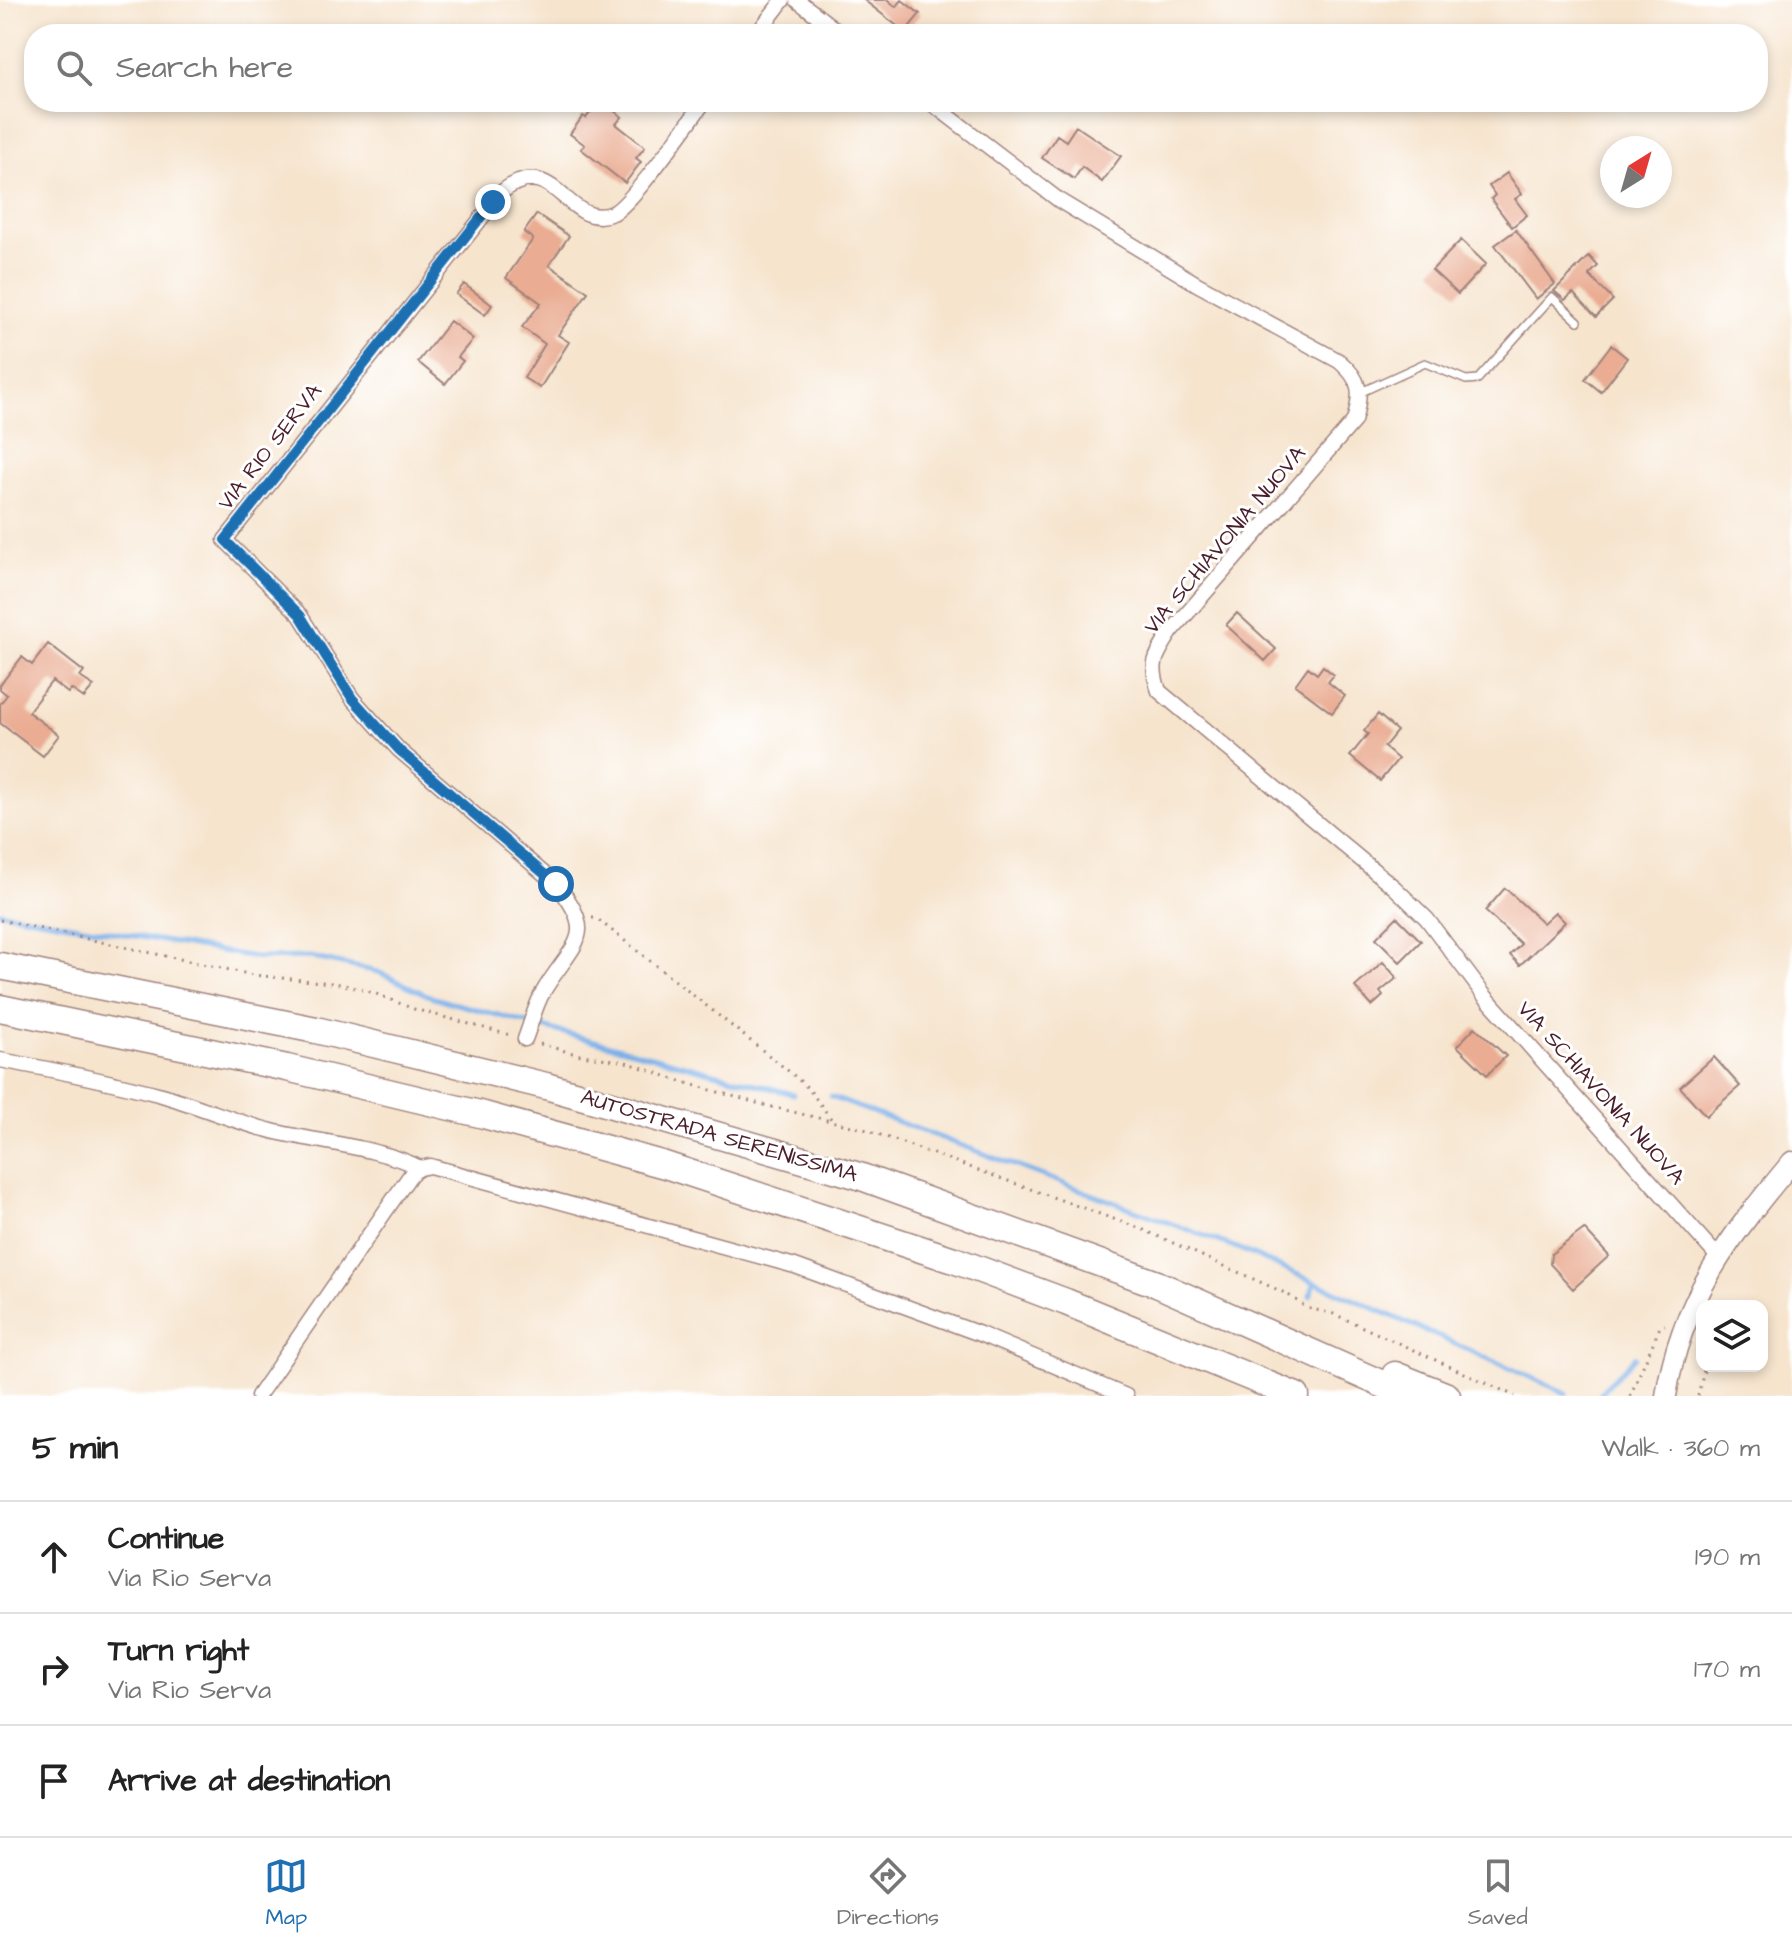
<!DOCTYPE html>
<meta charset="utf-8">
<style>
:root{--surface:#fff;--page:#f6f6f6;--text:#222;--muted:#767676;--line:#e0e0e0;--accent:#1f6fb2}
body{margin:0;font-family:"Architects Daughter",sans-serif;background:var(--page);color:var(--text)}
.controls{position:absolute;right:24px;bottom:24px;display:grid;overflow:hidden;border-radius:16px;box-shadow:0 4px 12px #0003}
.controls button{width:72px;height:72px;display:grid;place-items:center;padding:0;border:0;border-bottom:2px solid var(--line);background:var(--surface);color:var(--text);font:40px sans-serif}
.compass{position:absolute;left:1600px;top:136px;width:72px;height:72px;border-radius:50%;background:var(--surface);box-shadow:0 4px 12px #0003;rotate:37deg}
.stop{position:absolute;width:24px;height:24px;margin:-18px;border:6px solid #1f6fb2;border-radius:50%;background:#fff}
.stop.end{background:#1f6fb2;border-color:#fff;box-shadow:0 2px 8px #0008}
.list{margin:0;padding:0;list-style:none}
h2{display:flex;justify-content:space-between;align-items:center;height:104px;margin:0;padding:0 32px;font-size:34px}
h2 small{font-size:26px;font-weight:400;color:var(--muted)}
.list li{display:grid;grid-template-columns:52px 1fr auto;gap:24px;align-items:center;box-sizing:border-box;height:112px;padding:0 32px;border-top:2px solid var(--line)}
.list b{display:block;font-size:30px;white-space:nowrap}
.list p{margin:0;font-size:26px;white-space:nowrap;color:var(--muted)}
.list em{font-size:26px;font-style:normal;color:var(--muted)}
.icon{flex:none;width:44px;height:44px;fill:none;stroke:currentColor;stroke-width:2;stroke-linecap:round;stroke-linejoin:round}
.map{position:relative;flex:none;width:1792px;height:1396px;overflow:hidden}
.search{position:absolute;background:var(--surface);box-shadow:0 4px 12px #0003;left:24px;right:24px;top:24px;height:88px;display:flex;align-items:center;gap:20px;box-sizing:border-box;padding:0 28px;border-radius:32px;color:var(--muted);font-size:30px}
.sheet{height:440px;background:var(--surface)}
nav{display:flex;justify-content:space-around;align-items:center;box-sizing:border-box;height:112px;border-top:2px solid var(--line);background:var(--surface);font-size:22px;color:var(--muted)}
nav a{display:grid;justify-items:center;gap:4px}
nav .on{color:var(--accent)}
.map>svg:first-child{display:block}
</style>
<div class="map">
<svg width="1792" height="1396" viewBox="0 0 1792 1396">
<rect width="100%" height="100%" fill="#fff"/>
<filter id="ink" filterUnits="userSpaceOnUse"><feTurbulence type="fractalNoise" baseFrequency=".0125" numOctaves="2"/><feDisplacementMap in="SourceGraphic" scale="16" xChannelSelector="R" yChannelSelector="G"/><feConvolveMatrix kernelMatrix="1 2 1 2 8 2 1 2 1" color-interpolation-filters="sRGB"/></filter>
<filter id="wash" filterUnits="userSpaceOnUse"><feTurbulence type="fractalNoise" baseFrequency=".006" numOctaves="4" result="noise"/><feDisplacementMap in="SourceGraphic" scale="32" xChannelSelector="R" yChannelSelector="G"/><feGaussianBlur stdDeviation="1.8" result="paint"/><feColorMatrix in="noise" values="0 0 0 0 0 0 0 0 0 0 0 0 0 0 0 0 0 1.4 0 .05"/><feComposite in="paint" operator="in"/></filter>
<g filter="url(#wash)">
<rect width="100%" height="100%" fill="#f6e4cd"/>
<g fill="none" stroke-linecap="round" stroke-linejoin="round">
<path stroke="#7bb0e9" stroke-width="5" d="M0 912 259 958 310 957 378 972 434 998 793 1094
M831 1097 1237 1248 1566 1393
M1310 1296 1315 1282
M1601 1392 1635 1357"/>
</g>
<g id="blocks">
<path fill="#eaac92" d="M864 0H888L896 7 902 0 920 14 905 32Z
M599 102H603L622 117 616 124 645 147 636 158 641 162 625 183 581 149 585 145 570 134 583 116 586 118Z
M1076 126 1121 156 1102 182 1082 167 1074 179 1042 158 1057 135 1066 141Z
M1507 173 1522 194 1515 199 1527 215 1512 227 1491 199 1495 195 1489 186Z
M537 214 569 236 549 265 588 292 558 335 569 342 540 388 524 378 545 344 522 327 541 303 506 278 533 239 524 232Z
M1516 230 1555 284 1536 299 1495 245Z
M1461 240 1486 264 1458 294 1432 270Z
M1589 256 1598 266 1589 275 1613 300 1596 317 1573 293 1565 300 1554 291Z
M464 284 492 305 485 315 456 294Z
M450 321 473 339 458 357 463 361 445 384 418 362Z
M1611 345 1627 358 1601 392 1585 379Z
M1237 613 1276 649 1265 661 1226 625Z
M48 644 84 672 80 677 94 686 84 698 71 689 68 693 52 681 28 712 59 735 43 756 0 723V704L7 695 0 689V685L22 657 32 665Z
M1323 666 1334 675 1328 682 1345 696 1332 713 1295 685 1308 667 1317 674Z
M1378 714 1397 731 1384 747 1398 759 1380 781 1350 756 1368 734 1364 731Z
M1505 888 1543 923 1555 912 1565 922 1520 965 1510 955 1521 944 1485 911Z
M1397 917 1421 941 1400 962 1376 938Z
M1383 962 1397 978 1380 992 1383 996 1372 1006 1355 987Z
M1475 1027 1506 1056 1487 1075 1457 1046Z
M1714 1057 1740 1086 1706 1116 1680 1087Z
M1584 1229 1609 1256 1573 1289 1550 1264 1551 1254Z"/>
</g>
</g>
<g filter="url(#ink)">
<use href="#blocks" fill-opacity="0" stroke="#a0827c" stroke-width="2"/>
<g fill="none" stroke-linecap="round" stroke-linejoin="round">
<g stroke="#a0827c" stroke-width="10">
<path id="lane" d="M1359 393 1425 363 1466 380 1478 379 1552 297 1578 321"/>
</g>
<g stroke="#a0827c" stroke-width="17">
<path id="street" d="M797 0 841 34
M757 34 783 0
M930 102 1060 201 1197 284 1339 361C1362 380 1362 393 1354 421L1171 632C1156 656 1149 663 1159 691L1395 888 1427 919 1484 995 1718 1257
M525 1039C531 1024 535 1006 543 992 571 944 601 937 556 884L399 750 352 698 300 615 225 540 503 191C556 150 567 232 613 213 632 204 688 123 704 102
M0 1060C54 1070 108 1081 162 1095 199 1106 235 1122 272 1131 317 1142 382 1148 420 1168
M258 1396 411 1174 420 1168 430 1166 795 1266 980 1334 1126 1396"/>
</g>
<g stroke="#a0827c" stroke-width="23">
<path id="secondary" d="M1666 1396C1681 1299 1731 1235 1792 1162"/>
</g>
<g stroke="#a0827c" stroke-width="29">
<path id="highway" d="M0 966 316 1030 546 1086 859 1176 1157 1284 1409 1396
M0 1008 287 1068 484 1115 665 1165 954 1260 1066 1302 1296 1396
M1395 1375 1447 1396"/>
</g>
<path stroke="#a0827c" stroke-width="3" stroke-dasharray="2 6" stroke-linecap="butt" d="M592 918H596L791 1073 808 1088 832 1120
M0 920 253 975 341 984 374 993 414 1009 510 1035
M540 1044 576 1054 626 1062 683 1082 760 1104 864 1129 1144 1230 1287 1294 1307 1308 1334 1314 1515 1396
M1696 1350 1702 1355
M1630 1396 1660 1327 1665 1325
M1698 1396 1705 1366"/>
<use href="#lane" stroke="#fff" stroke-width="7"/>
<use href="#street" stroke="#fff" stroke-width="14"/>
<use href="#secondary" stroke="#fff" stroke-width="20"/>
<use href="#highway" stroke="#fff" stroke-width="26"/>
</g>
</g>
<g fill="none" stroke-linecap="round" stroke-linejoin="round" filter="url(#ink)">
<path stroke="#1f6fb2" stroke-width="10" d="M493 202 225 540 300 615 352 698 399 750 556 884"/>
</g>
<g text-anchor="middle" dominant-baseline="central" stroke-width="6" stroke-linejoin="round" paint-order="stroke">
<g font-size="22" fill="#4a1f2b" stroke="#fff">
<text transform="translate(270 447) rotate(-52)">VIA RIO SERVA</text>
<text transform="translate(1225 540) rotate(-50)">VIA SCHIAVONIA NUOVA</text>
<text transform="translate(1601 1093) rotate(48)">VIA SCHIAVONIA NUOVA</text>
<text transform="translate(719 1136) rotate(16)">AUTOSTRADA SERENISSIMA</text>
</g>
</g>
</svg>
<div class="controls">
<button><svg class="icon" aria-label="layers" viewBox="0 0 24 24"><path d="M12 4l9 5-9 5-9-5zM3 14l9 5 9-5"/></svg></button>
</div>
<svg class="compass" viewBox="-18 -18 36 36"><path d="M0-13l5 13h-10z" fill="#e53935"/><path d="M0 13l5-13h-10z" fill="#767676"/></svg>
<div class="stop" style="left:556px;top:884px"></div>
<div class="stop end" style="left:493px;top:202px"></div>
<div class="search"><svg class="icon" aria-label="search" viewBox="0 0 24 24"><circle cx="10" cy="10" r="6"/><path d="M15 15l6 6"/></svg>Search here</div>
</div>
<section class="sheet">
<h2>5 min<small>Walk · 360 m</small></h2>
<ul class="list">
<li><svg class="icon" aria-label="ahead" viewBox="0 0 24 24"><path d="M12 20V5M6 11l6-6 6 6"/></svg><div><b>Continue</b><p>Via Rio Serva</p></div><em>190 m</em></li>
<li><svg class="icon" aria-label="right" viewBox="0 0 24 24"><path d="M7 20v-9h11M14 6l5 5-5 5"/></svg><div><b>Turn right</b><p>Via Rio Serva</p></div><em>170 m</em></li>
<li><svg class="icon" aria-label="arrive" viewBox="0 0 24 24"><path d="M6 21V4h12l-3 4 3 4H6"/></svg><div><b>Arrive at destination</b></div></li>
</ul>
</section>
<nav>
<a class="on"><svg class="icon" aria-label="map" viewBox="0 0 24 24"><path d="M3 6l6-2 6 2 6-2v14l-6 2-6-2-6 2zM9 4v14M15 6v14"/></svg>Map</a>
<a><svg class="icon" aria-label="directions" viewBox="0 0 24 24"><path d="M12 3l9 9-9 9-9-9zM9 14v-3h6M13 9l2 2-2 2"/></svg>Directions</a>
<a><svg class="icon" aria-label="saved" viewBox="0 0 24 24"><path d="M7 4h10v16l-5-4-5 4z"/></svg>Saved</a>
</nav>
